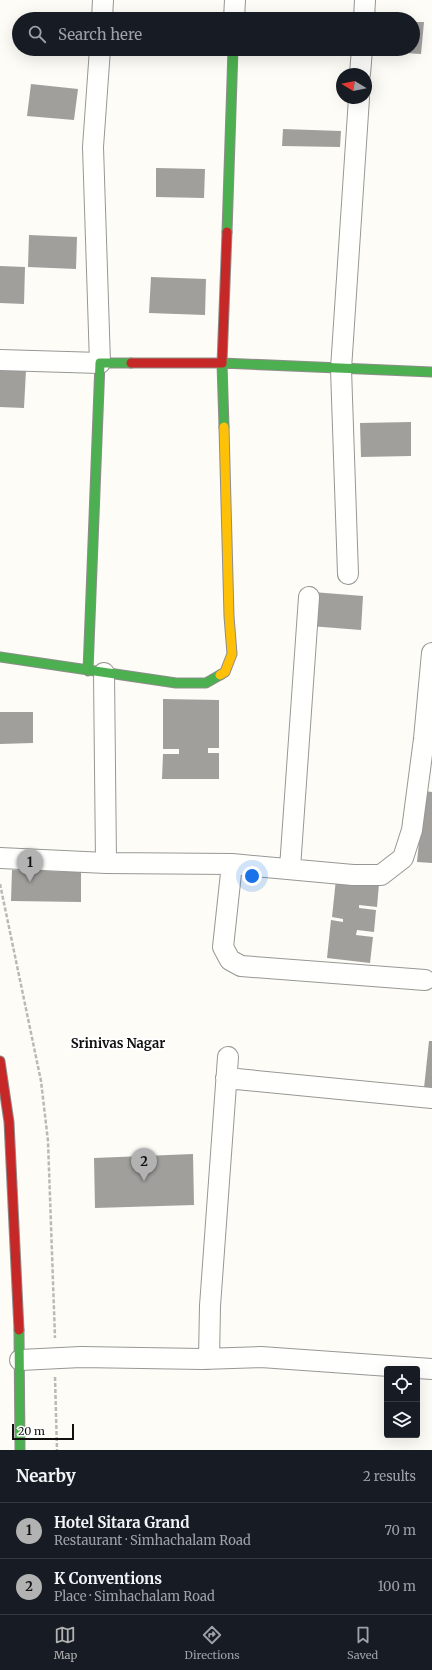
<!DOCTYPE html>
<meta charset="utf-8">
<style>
:root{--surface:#171b24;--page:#242831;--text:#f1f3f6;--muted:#9ea1a6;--line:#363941;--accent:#b2b2b3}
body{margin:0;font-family:Merriweather,serif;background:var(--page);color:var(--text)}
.controls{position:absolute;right:12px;bottom:12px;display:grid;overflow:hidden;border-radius:4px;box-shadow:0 4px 16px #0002}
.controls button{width:36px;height:36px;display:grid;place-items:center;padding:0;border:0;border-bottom:1px solid var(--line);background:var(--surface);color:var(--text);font:20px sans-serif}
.compass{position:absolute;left:336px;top:68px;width:36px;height:36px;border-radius:50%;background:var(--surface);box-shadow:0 4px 16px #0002;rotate:280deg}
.scale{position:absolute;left:12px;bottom:10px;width:62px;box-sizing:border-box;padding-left:4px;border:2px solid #111;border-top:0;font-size:11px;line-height:14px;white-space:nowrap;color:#111;-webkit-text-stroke:3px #fff;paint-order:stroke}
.you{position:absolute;left:252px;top:876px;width:14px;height:14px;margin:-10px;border:3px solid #fff;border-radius:50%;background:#1a73e8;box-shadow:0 0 0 6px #1a73e833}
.badge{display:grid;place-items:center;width:26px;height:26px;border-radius:50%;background:var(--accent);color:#111;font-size:13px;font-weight:700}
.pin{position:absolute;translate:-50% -33px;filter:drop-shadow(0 1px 2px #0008)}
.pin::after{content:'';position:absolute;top:21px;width:14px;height:12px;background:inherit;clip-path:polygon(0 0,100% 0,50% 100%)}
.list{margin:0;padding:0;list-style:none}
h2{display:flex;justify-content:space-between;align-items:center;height:52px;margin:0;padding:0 16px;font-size:17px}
h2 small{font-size:13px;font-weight:400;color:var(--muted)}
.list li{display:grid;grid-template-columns:26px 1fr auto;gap:12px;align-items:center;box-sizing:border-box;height:56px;padding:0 16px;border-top:1px solid var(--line)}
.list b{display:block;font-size:15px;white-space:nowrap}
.list p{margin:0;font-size:13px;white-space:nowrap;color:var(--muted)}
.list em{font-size:13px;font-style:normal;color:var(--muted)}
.icon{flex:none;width:22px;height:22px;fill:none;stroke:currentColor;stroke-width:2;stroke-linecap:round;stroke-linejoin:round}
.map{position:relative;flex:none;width:432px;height:1450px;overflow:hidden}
.search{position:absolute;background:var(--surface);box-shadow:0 4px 16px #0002;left:12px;right:12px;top:12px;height:44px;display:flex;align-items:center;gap:10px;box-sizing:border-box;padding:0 14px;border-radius:22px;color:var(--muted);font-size:15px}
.sheet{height:164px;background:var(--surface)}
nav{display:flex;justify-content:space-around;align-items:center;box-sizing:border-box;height:56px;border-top:1px solid var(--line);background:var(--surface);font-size:11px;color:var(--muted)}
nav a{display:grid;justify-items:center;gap:2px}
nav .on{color:var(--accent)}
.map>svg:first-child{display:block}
</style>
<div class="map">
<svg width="432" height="1450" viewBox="0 0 432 1450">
<rect width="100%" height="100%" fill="#fdfcf7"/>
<path fill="#a19f9c" d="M244 14 295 18V19H244Z
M413 22H424L421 54 371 51V49H413Z
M274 49H290V51Z
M31 84 78 89 74 120 27 116Z
M283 129 341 131 340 147 282 146Z
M156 168 205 169 204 198 156 197Z
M29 235 77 237 76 269 28 267Z
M0 266 25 267 24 304 0 303Z
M151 277 206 279 205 315 149 313Z
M0 369 26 370 24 408 0 407Z
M411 422V456L361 457 360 423Z
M313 592 363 596 361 630 310 626Z
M163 699 219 700V748H208V753H219V779H162L163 754H179V749H163Z
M0 712H33V743L0 744Z
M424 791 432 792V863L417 862Z
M12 870 81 872V902L11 901Z
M336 879 379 884 377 907 359 905V908L376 910 374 932 357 930 356 935 373 937 370 963 327 958 331 920 343 922V919L332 917Z
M429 1041H432V1089L424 1088Z
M193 1154 194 1205 95 1208 94 1158Z"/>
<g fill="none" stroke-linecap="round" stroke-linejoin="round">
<g stroke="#979795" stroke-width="22">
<path id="street" d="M102 19 103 0
M234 19 235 0
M364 19 365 0
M360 74 362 49
M0 360 100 363 93 147 100 49
M348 574 341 369 359 98
M104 673 106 863
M0 858 106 863 232 864 353 875H381L403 858 412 830 424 739 432 653
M232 864 223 947 230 960 241 966 425 980
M290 868 309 597
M226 1078 432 1098
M209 1359 210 1306 228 1057
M20 1360 81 1357 202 1359 261 1357 432 1369"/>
</g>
<g stroke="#8e8d8b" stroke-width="11">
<path id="fast" d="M227 232 233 49
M224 427 222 363 432 372
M0 657 176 683H206L220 675
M88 671 100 363H131
M19 1330 20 1450"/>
</g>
<g stroke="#8e8d8b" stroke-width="11">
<path id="slow" d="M220 675 225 672 232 654 229 616 224 427"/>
</g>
<g stroke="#8e8d8b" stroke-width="11">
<path id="jam" d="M131 363H222L227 232
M0 1061 9 1122 19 1330"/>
</g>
<path stroke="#b9b9b8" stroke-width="2.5" stroke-dasharray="4 2" stroke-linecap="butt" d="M0 884 41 1081 48 1141 55 1338
M55 1377 57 1450"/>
<use href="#street" stroke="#fffffe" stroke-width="20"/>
<use href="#fast" stroke="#4caf50" stroke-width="9"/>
<use href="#slow" stroke="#ffc107" stroke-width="9"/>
<use href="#jam" stroke="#c62828" stroke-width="9"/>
</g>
<g text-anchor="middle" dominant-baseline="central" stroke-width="4" stroke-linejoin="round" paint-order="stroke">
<g font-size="13" font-weight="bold" fill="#111" stroke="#fff">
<text x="118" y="1043">Srinivas Nagar</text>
</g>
</g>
</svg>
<div class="controls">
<button><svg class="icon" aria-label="locate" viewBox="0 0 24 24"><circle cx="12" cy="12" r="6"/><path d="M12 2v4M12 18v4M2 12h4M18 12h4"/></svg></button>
<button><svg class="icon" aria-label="layers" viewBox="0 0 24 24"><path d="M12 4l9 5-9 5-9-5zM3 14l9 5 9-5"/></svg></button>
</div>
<svg class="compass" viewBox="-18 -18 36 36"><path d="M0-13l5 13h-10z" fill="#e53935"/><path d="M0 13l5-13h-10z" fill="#9ea1a6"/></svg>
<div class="scale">20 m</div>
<div class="you"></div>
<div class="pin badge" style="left:30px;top:882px">1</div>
<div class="pin badge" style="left:144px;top:1181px">2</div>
<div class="search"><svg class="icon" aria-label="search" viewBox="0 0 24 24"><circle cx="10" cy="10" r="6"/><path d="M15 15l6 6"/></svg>Search here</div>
</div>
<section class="sheet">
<h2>Nearby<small>2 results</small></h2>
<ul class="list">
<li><span class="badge">1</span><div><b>Hotel Sitara Grand</b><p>Restaurant · Simhachalam Road</p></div><em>70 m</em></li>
<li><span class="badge">2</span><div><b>K Conventions</b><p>Place · Simhachalam Road</p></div><em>100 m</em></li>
</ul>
</section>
<nav>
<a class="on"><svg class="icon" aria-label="map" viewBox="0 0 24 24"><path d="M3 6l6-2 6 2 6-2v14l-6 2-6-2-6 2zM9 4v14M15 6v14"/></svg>Map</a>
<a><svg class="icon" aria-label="directions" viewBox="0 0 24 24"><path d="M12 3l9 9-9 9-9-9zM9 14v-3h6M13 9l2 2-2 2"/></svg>Directions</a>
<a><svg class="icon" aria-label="saved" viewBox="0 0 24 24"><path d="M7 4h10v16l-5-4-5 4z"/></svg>Saved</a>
</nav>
